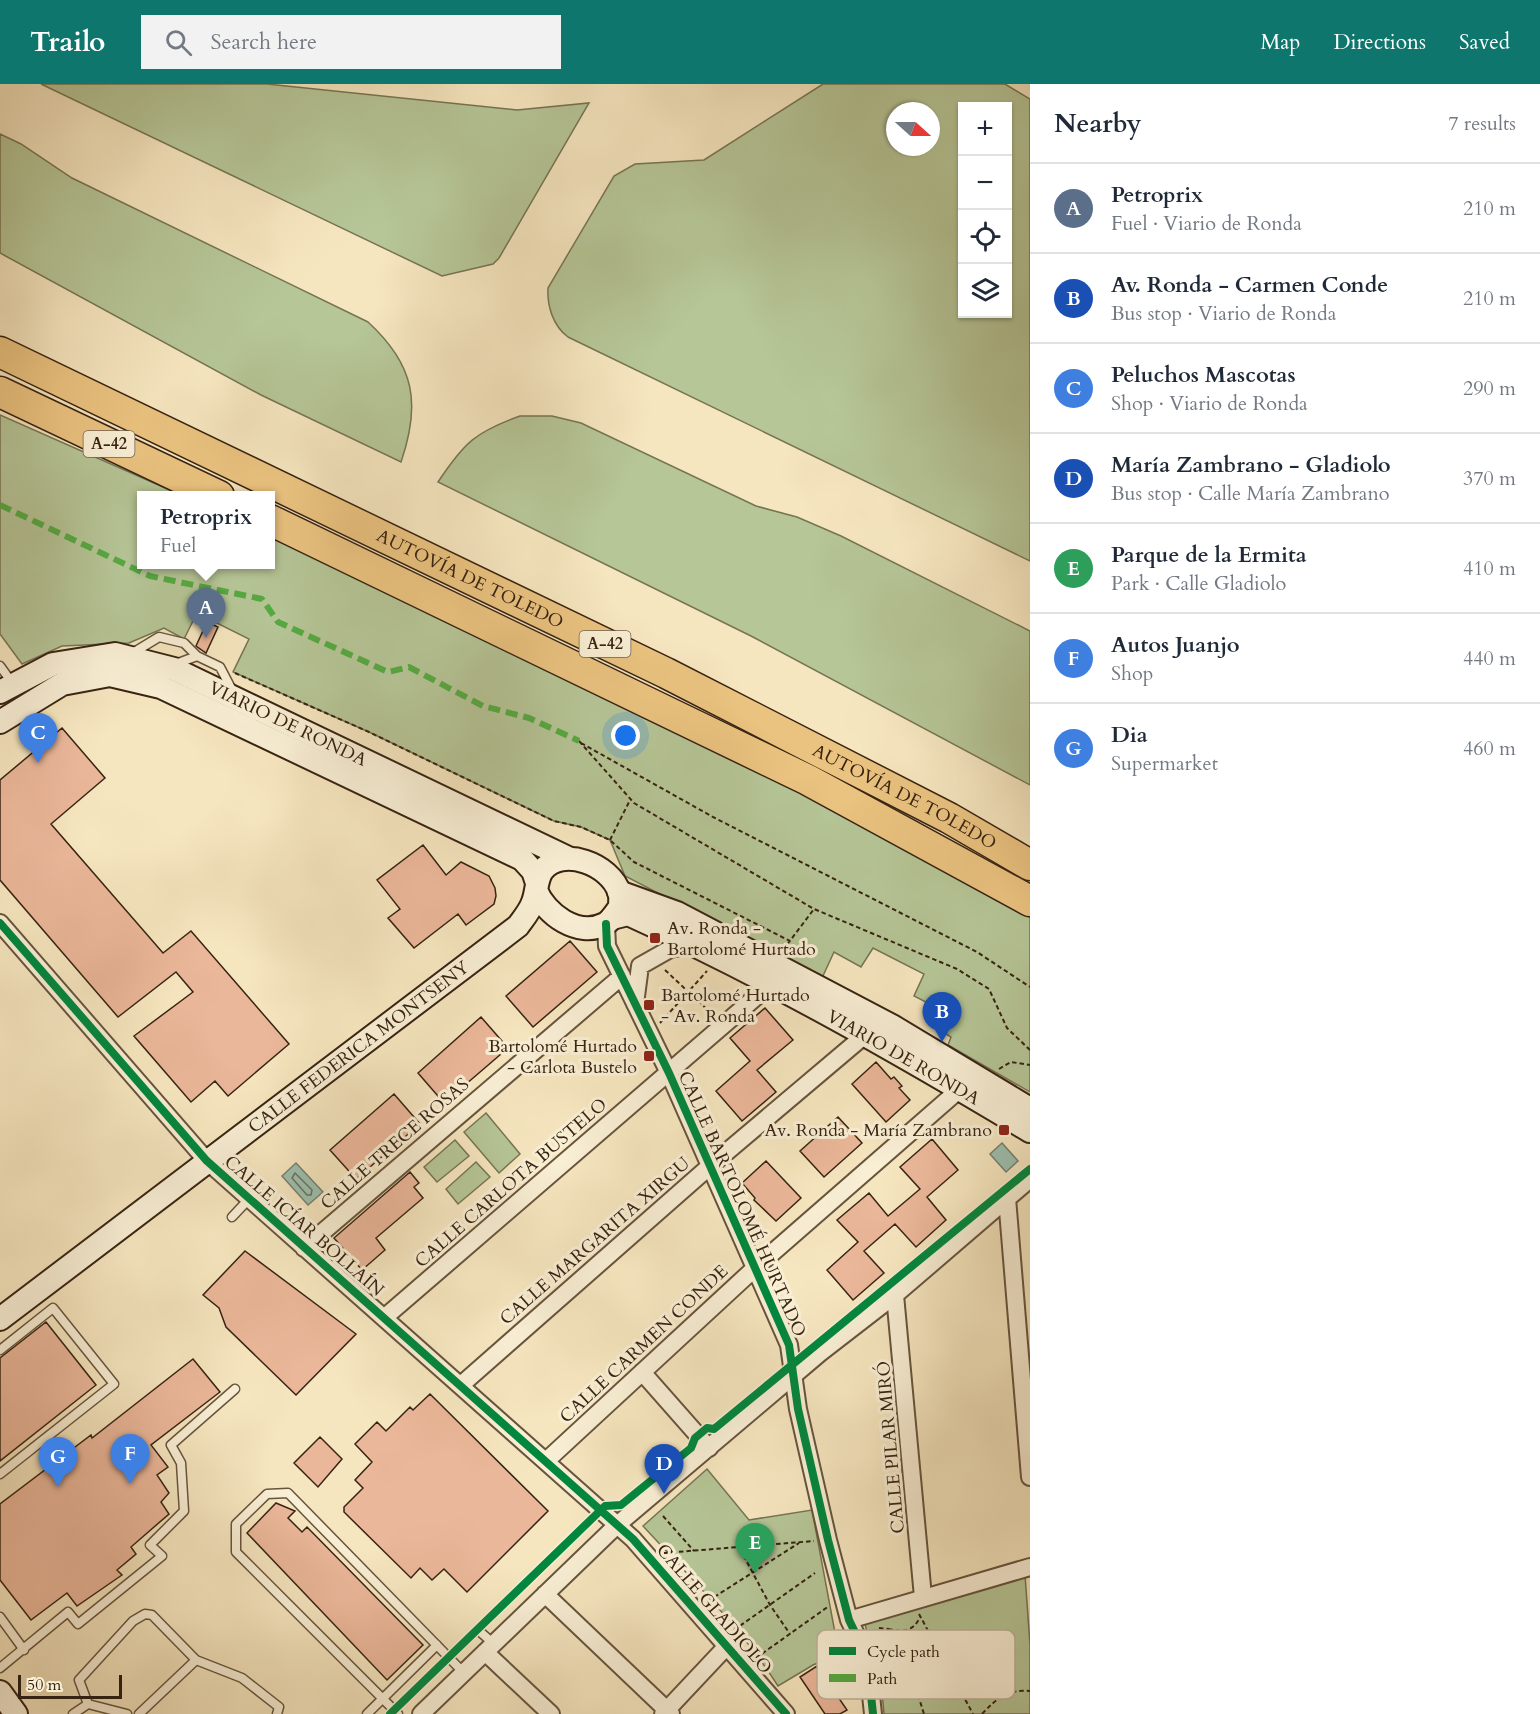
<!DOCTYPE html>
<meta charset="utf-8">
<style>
:root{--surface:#fff;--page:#f2f2f3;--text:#1f2937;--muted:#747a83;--line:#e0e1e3;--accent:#0f766e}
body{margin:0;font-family:Cardo,serif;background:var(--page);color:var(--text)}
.controls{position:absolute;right:18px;top:18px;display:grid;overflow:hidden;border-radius:0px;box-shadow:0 2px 4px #0004}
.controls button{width:54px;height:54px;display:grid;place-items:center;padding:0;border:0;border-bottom:2px solid var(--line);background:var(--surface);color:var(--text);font:30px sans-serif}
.compass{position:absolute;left:886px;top:18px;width:54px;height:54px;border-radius:50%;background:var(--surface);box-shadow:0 2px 4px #0004;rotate:111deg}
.scale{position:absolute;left:18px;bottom:15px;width:104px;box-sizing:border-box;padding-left:6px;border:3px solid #372312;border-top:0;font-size:16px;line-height:21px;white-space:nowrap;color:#372312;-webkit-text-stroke:4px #f9efd5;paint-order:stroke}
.you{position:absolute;left:626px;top:652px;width:21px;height:21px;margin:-15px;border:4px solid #fff;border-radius:50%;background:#1a73e8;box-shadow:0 0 0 9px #1a73e833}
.badge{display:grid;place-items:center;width:39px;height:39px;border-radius:50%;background:var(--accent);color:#fff;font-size:20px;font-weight:700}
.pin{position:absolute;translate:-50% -50px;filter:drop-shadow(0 2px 3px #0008)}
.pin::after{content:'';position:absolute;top:32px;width:21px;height:18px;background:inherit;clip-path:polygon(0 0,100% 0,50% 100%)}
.popup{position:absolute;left:137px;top:407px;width:138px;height:78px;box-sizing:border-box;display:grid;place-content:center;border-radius:0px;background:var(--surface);filter:drop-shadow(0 2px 4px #0005);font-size:20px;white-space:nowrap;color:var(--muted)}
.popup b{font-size:22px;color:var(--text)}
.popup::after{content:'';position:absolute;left:50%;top:100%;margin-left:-12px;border:12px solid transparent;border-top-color:var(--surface)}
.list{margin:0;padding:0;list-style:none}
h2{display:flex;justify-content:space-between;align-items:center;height:78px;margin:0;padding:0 24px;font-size:26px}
h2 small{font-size:20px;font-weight:400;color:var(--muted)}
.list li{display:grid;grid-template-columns:39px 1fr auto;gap:18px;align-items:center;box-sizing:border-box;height:90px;padding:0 24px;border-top:2px solid var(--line)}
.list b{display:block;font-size:22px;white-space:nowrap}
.list p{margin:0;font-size:20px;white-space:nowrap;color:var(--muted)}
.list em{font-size:20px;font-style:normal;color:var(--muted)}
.icon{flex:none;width:33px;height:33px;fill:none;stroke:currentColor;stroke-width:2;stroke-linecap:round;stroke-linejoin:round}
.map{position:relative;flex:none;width:1030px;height:1630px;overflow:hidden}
header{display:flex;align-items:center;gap:36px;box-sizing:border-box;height:84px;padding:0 30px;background:var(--accent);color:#fff}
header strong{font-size:28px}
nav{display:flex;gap:33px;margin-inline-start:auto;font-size:21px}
.search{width:420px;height:54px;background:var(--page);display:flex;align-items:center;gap:15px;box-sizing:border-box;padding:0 21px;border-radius:0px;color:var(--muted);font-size:22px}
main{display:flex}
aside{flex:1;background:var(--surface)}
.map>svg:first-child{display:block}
</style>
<header>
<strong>Trailo</strong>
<div class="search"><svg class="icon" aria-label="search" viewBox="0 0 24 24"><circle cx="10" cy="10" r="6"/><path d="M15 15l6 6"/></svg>Search here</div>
<nav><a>Map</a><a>Directions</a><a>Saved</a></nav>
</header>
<main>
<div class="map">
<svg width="1030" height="1630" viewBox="0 0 1030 1630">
<rect width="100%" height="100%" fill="#f6e6bf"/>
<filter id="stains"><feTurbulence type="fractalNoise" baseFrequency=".00333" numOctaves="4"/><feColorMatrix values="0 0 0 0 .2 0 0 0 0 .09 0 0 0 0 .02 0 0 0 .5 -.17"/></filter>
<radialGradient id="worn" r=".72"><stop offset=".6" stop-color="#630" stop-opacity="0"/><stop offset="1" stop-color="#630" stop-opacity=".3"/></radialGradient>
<path fill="#b6c697" stroke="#767454" stroke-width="1.5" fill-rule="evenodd" d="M41 0H267L517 26 589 19 499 174 493 180 442 192Z
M823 0H1005L1030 15V477L568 253C553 242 547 222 548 204L614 92 635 80 704 76ZM1008 22V230H963V22ZM895 27H931V63H895Z
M0 50 21 60 72 94 368 238C415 281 421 320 401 378L261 311 0 169Z
M0 331 181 411 142 412V480H270L271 451 867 740 1030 832V1008L948 961 951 953 938 945 947 929 914 912 924 890 873 864 861 883 834 868 822 894 625 792 610 756 581 743 554 737 369 648 233 588 249 555 197 529 184 555 164 544 129 559 62 562 22 580 0 550Z
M520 332H552L581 339 756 422 797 433 841 452 1030 547V701L751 552 438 398C464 359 475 348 520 332Z
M486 1029 520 1070 499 1089 464 1048Z
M455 1056 469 1072 437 1098 424 1083Z
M476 1078 490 1093 458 1120 446 1105Z
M707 1385 749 1436 812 1426 839 1570 813 1581 778 1602C741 1544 690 1493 643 1442Z
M1025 1491 1030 1560V1630H884L882 1608 865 1540Z"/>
<path fill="#9dc0b0" stroke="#748171" stroke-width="1.5" d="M1002 1059 1018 1077 1006 1088 990 1070Z
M296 1079 323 1108 308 1121 282 1092Z"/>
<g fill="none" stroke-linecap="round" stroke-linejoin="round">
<path stroke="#6a7261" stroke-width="1.5" d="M295 1089 312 1106 311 1111H307L292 1094Z"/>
</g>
<path fill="#ebb79a" stroke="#372312" stroke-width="1.5" d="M207 538 218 543 206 569 196 562Z
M62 644 105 694 51 740 163 869 191 847 289 960 228 1012 215 997 191 1018 134 952 193 908 176 888 118 933 0 796V696Z
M423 761 446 791 461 778 489 792 495 804 496 812 494 820 466 841 458 830 414 864 388 834 400 825 377 796Z
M570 857 597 888 533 943 506 912Z
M765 924 793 956 757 986 776 1008 742 1037 716 1007 750 977 730 954Z
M481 933 508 964 444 1019 418 989Z
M876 978 891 995 894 993 902 1002 899 1004 910 1016 886 1038 852 1000Z
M394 1010 420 1040 356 1095 330 1066Z
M838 1033 862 1059 824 1093 800 1067Z
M932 1055 958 1086 927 1113 946 1136 916 1163 895 1140 864 1167 884 1189 853 1216 827 1186 858 1158 837 1136 869 1109 888 1132 920 1105 900 1083Z
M766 1077 801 1114 776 1137 754 1116 755 1114 742 1099Z
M410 1088 419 1099 414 1103 423 1114 376 1154 385 1166 362 1186 334 1154Z
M245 1167 356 1250 296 1311 226 1243 219 1224 203 1211Z
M46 1238 96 1301 0 1377V1274Z
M193 1275 220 1308 151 1361 168 1383 157 1391 169 1409 161 1418 169 1430 131 1463 136 1470 117 1486 122 1491 77 1522 67 1509 31 1536 0 1496V1420L91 1351 92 1354Z
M430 1310 548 1427 467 1508 444 1485 432 1496 420 1484 411 1494 344 1428V1423L363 1404 355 1396 372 1378 355 1360 377 1338 386 1347 410 1323 413 1326Z
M320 1353 342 1375 318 1403 294 1379Z
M276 1419 295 1427 288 1434 302 1448 307 1443 423 1561 387 1596 247 1449Z
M817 1582 847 1626 840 1630H825L800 1593Z"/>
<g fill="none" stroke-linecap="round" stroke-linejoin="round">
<g stroke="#67543d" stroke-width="11">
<path id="lane" d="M131 570 159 553 184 559 197 572
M173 581 197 572 220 583 232 606
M0 582 13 600
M232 1133 249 1115
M0 1266 53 1224 114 1300 0 1390
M0 1533 24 1566
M478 1546 494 1560
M0 1584 68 1528 78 1540 162 1472 150 1461 184 1427 181 1379 171 1361 235 1305
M88 1620 79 1596 133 1537 145 1530 152 1531 196 1576 242 1594 279 1623 277 1630
M73 1630 88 1620 127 1630
M139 1630 196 1576
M367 1630 437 1561
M398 1630 236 1468V1440L267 1410 288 1409 464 1589"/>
</g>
<g stroke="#67543d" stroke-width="20">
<path id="street" d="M0 839 207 1077 633 1455 786 1630
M606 840 607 862 669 989 789 1261 798 1325 828 1456 849 1536 867 1573 873 1630
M635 920 640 882 670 865 693 861
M1007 1114 1030 1393
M304 1164 622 892
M895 1211 923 1513
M385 1233 771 900
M642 1288 709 1364
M461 1301 710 1082 865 951
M546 1377 755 1184 960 1005
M545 1510 671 1630
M849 1536 1030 1483
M485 1568 551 1630
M421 1630 617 1441 820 1269 895 1211 1030 1095
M663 1630 726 1563"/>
</g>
<g stroke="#372312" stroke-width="26">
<g id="secondary">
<path id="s1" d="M0 608 53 580 115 570 174 585 568 774"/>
<path d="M0 638 62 600 110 591 161 603 522 775 533 787 537 799"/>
<path d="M619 808 677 829 892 942 1030 1025"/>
<path id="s2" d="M612 834 628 830C767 893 900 969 1030 1047"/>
<path id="s3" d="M0 1235 518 842C523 835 530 827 533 818 537 808 536 796 542 787 562 761 611 781 619 808 621 812 620 818 620 823 616 828 611 837 605 840 578 854 545 830 536 806"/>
<path d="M0 1608 16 1630"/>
</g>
</g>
<g stroke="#372312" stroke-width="33">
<g id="highway">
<path id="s4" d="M0 268 666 589 949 734 1030 781"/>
<path d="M0 308 219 412"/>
<path d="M270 436 808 696 1030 817"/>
</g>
</g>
<path stroke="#372312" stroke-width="2" stroke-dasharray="4.5 3" stroke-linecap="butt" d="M235 589 369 648 554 737 581 743 610 756 634 778 790 857
M579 657 634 719 814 825 957 885 989 905 1007 944 1030 966
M581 659 713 733 977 868 1030 903
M610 756 630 716
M783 866 814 825
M665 886 713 931
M660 939 707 887
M999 985 1011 978 1030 981
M663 1432 694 1467
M740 1465 770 1521 790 1550
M664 1469 814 1457
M708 1517 799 1459
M919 1530 973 1630
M879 1544 888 1545 905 1569 924 1630
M888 1545C903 1548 913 1548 920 1533
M734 1546 815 1489
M756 1574 829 1522
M982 1630C997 1614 1008 1605 1030 1607"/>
<use href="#lane" stroke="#f9efd5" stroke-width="8"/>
<use href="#street" stroke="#f9efd5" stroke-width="16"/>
<use href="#secondary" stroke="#f9efd5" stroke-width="22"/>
<use href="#highway" stroke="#ebc380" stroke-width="30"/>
<path stroke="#55aa42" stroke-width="6" stroke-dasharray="12 6" stroke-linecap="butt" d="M0 421 150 492 262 515 278 538 388 588 409 583 483 622 529 634 579 657"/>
<g stroke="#f9efd5" stroke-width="11">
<path id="cycleway" d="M0 839 207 1077 633 1455 786 1630
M606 840 607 862 669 989 789 1261 798 1325 828 1456 849 1536 867 1573 873 1630
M390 1630 605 1422 621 1421 691 1364 695 1354 707 1344 714 1345 1030 1085"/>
</g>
<use href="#cycleway" stroke="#00873e" stroke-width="8"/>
</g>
<g fill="#8f2418" stroke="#f9efd5" stroke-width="2">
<rect x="649" y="848" width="12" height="12" rx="3"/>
<rect x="643" y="915" width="12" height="12" rx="3"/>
<rect x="643" y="966" width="12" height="12" rx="3"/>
<rect x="998" y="1040" width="12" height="12" rx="3"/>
</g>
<g text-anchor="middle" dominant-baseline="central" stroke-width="6" stroke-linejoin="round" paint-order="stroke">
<g fill="#f9efd5" stroke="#71604c" stroke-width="1.5">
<rect x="83.5" y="347" width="51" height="26" rx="4.5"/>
<rect x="579.5" y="547" width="51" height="26" rx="4.5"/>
</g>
<g font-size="16" font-weight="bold" fill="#372312">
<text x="109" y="360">A-42</text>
<text x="605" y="560">A-42</text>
</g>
<g font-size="18" fill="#372312" stroke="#f9efd5">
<text stroke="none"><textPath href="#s4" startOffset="522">AUTOVÍA DE TOLEDO</textPath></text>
<text stroke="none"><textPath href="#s1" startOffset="310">VIARIO DE RONDA</textPath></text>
<text stroke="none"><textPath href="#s4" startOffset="1008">AUTOVÍA DE TOLEDO</textPath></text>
<text stroke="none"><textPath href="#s3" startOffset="450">CALLE FEDERICA MONTSENY</textPath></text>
<text stroke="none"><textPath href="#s2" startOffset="327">VIARIO DE RONDA</textPath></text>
<text transform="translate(395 1060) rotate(-41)">CALLE TRECE ROSAS</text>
<text transform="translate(511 1099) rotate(-41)">CALLE CARLOTA BUSTELO</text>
<text transform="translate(742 1120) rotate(66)">CALLE BARTOLOMÉ HURTADO</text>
<text transform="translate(304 1142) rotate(41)">CALLE ICÍAR BOLLAÍN</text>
<text transform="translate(595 1157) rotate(-41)">CALLE MARGARITA XIRGU</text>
<text transform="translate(644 1260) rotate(-43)">CALLE CARMEN CONDE</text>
<text transform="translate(891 1364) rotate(-95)">CALLE PILAR MIRÓ</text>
<text transform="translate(714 1525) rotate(49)">CALLE GLADIOLO</text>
</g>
<g font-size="18" fill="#372312" stroke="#f9efd5" text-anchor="start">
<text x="667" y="844">Av. Ronda -<tspan x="667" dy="21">Bartolomé Hurtado</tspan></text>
<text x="661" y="911">Bartolomé Hurtado<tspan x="661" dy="21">- Av. Ronda</tspan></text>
<text x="637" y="962" text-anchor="end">Bartolomé Hurtado<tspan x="637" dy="21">- Carlota Bustelo</tspan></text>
<text x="992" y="1046" text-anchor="end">Av. Ronda - María Zambrano</text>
</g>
</g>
<rect x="817" y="1546" width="198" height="69" rx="9" fill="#f9efd5" stroke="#bfb29a" stroke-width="1.5"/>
<rect x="829" y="1563" width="27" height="8" fill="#00873e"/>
<rect x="829" y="1590" width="27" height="8" fill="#55aa42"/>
<g font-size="16" fill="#372312">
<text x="867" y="1573">Cycle path</text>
<text x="867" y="1600">Path</text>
</g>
<rect width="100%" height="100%" filter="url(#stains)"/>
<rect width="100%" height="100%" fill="url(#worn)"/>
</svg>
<div class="controls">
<button>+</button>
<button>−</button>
<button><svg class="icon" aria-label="locate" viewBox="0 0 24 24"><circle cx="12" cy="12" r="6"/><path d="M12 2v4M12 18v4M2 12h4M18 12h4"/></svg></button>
<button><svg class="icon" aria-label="layers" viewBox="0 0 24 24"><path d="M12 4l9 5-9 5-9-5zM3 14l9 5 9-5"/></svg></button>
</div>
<svg class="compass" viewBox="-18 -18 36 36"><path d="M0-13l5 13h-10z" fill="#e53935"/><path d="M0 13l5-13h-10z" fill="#747a83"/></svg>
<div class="scale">50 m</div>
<div class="you"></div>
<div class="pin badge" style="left:206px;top:554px;background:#5c6f8a">A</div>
<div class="popup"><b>Petroprix</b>Fuel</div>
<div class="pin badge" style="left:942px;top:958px;background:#1a4fb4">B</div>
<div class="pin badge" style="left:38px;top:679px;background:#3f7fe0">C</div>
<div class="pin badge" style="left:664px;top:1410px;background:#1a4fb4">D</div>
<div class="pin badge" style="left:755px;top:1489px;background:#2e9e5b">E</div>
<div class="pin badge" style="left:130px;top:1400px;background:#3f7fe0">F</div>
<div class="pin badge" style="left:58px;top:1403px;background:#3f7fe0">G</div>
</div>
<aside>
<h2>Nearby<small>7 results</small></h2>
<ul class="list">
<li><span class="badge" style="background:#5c6f8a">A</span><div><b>Petroprix</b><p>Fuel · Viario de Ronda</p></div><em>210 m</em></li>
<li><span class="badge" style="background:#1a4fb4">B</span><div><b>Av. Ronda - Carmen Conde</b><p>Bus stop · Viario de Ronda</p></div><em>210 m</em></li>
<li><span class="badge" style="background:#3f7fe0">C</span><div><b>Peluchos Mascotas</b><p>Shop · Viario de Ronda</p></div><em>290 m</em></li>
<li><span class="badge" style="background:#1a4fb4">D</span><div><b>María Zambrano - Gladiolo</b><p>Bus stop · Calle María Zambrano</p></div><em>370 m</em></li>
<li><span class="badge" style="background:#2e9e5b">E</span><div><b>Parque de la Ermita</b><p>Park · Calle Gladiolo</p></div><em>410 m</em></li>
<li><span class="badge" style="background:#3f7fe0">F</span><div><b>Autos Juanjo</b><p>Shop</p></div><em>440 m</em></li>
<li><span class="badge" style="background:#3f7fe0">G</span><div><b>Dia</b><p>Supermarket</p></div><em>460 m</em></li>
</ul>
</aside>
</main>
